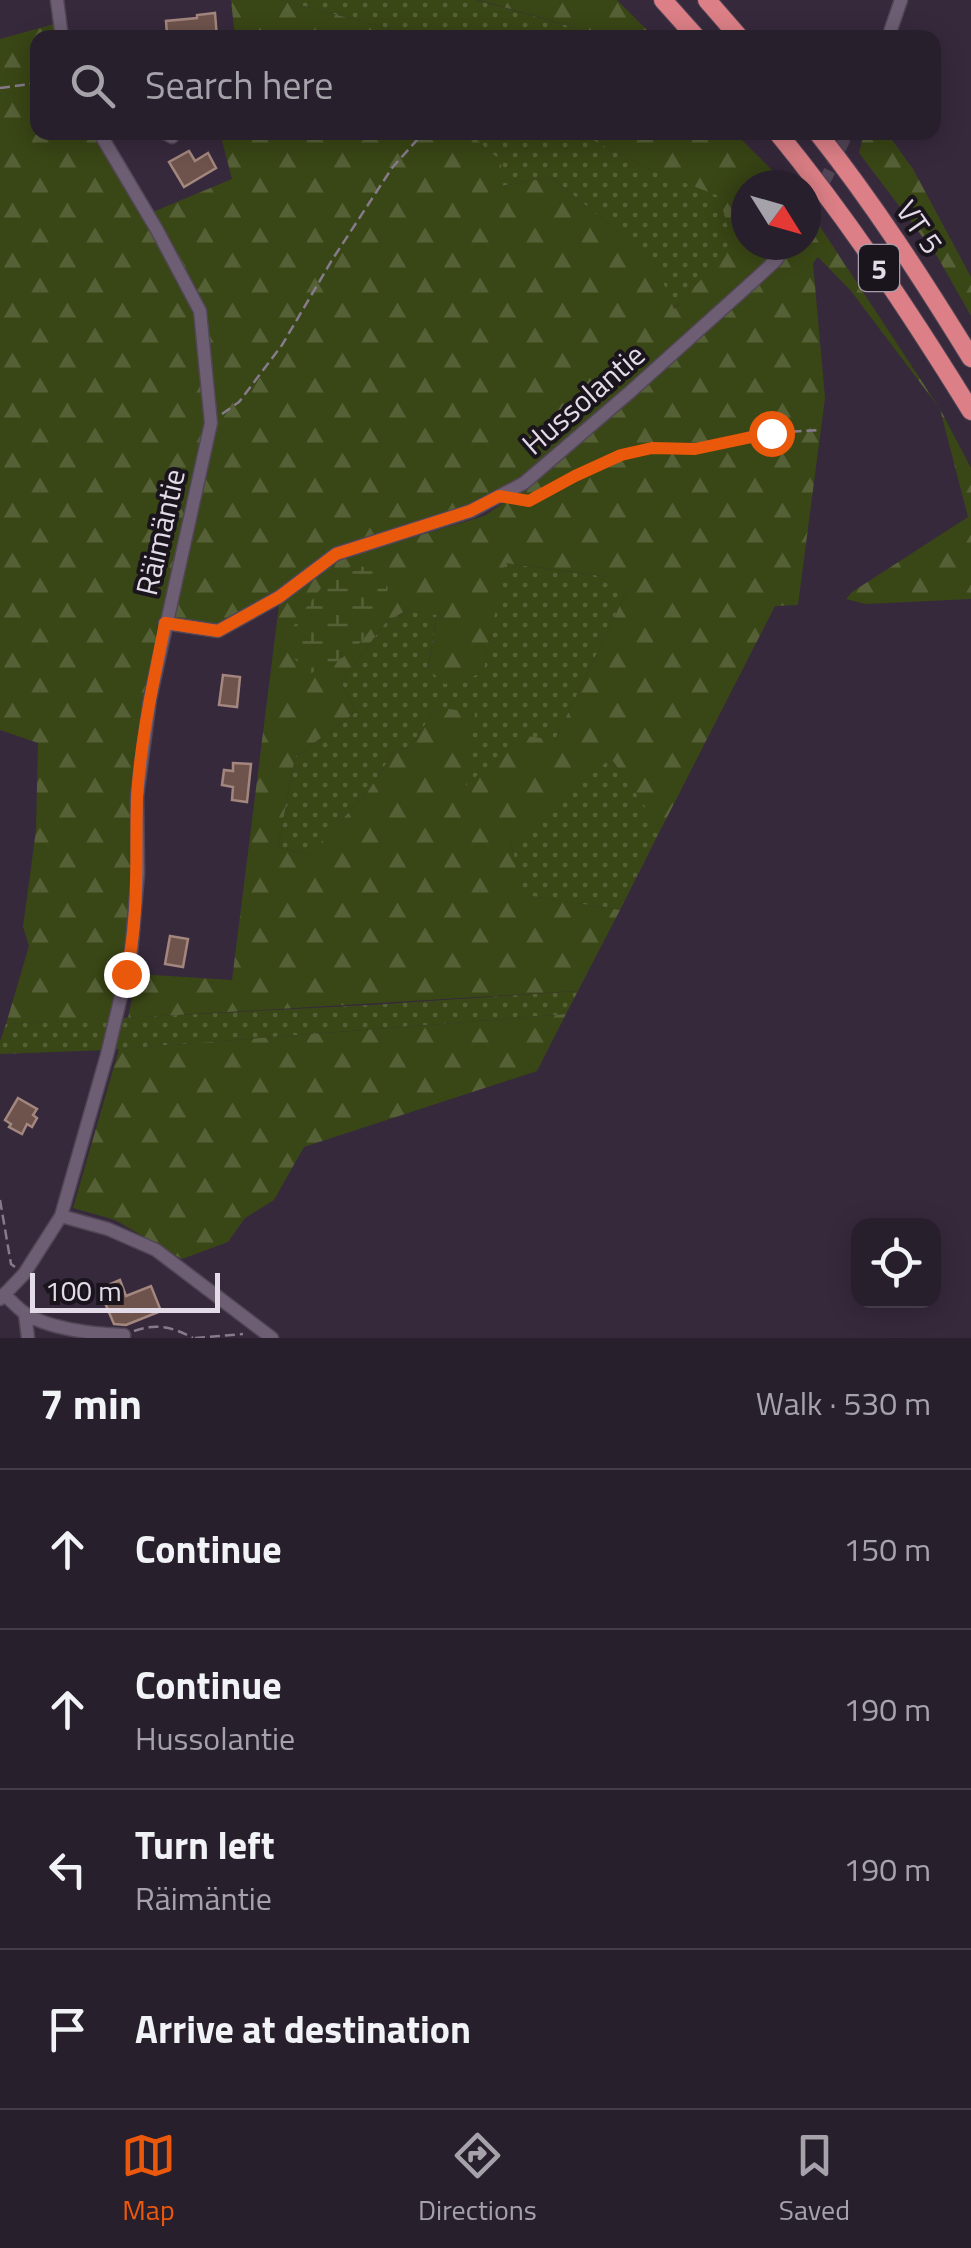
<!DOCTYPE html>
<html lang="en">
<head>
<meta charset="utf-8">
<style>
  body { margin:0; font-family:"Titillium Web",sans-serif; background:#302735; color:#f1f3f6 }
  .controls { position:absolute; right:30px; bottom:30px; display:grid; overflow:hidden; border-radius:20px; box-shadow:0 5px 25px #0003 }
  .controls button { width:90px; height:90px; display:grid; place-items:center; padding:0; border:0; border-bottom:2px solid #443d49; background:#281f2d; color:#f1f3f6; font:50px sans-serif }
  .compass { position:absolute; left:731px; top:170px; width:90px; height:90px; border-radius:50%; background:#281f2d; box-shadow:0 5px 25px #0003; rotate:127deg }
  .scale { position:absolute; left:30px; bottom:25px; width:190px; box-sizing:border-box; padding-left:10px; border:5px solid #e4dbe8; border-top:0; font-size:28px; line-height:35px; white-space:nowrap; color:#e4dbe8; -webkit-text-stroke:8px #1a141d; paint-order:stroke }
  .stop { position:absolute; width:30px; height:30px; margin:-22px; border:8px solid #ea580c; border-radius:50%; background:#fff }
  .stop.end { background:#ea580c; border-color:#fff; box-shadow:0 2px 10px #0008 }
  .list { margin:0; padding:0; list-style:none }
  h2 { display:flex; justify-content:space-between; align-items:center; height:130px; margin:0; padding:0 40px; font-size:42px }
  h2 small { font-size:32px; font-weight:400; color:#a5a2aa }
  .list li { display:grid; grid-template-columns:65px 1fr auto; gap:30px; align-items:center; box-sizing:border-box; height:160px; padding:0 40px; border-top:2px solid #443d49 }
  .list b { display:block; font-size:38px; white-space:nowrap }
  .list p { margin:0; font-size:32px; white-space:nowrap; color:#a5a2aa }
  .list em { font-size:32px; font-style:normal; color:#a5a2aa }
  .icon { flex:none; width:55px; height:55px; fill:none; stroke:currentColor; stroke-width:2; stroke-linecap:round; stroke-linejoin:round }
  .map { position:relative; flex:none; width:971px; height:1338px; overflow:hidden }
  .search { position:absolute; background:#281f2d; box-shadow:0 5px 25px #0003; left:30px; right:30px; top:30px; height:110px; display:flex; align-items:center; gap:25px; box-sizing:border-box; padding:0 35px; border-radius:20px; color:#a5a2aa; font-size:38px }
  .sheet { height:770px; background:#281f2d }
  nav { display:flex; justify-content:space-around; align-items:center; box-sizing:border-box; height:140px; border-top:2px solid #443d49; background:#281f2d; font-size:28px; color:#a5a2aa }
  nav a { display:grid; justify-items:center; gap:5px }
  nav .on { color:#ea580c }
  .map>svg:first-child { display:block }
</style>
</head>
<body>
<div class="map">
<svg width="971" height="1338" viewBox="0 0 971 1338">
  <defs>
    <pattern id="grass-dots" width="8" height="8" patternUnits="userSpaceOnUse" patternTransform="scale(2.5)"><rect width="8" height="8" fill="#394615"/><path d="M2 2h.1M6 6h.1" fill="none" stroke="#566037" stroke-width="1.8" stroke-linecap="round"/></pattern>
    <pattern id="forest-firs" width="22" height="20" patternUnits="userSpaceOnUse" patternTransform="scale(2.5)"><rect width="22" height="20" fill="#394615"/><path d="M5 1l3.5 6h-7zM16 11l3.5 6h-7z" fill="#566037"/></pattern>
    <pattern id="wetland-marsh" width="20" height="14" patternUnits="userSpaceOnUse" patternTransform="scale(2.5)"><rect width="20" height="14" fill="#394615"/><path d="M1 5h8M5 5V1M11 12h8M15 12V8" fill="none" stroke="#566037"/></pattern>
  </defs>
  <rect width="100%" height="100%" fill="#36293c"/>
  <path fill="url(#grass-dots)" d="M281,0H477L604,36L647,37H419Z
    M469,133H580L644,167L718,194L746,245L673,309L655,262L551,177L502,186Z
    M504,563L609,577L627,591L555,740L465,787L437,707L410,747L395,750L367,793L309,855L278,847L295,757L356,712L341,682L386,622L405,611L437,614L428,669L465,678L483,673Z
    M611,757L661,829L620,910L524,895L511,844Z
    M578,991L566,1014L108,1050L0,1054V1041L6,1024L370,1005Z"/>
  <path fill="url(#forest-firs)" fill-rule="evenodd" d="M231,0H281L419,37H235Z
    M479,0H617L654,37L604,36Z
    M58,23L62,37L38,38V132L99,133L148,214L232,179L220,133H469L501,161L502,186L551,177L655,262L674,309L733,245L719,196L644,167L580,133H735L787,185H746V245H787L524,483L471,511L336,554L218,631L165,623L150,699L138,873L116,1019L6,1024L29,946L23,927L36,830L38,743L0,730V39Z
    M864,133H887L913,169L971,277V316L937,256L859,153Z
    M819,225L940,409L971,468V599L865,604L846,599L852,592L968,517L940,409L851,291L818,257L813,263L825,398L798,605L775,606L661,829L611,758L511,844L525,895L620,910L578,991L128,1018L137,974L232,980L279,605L337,560L484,516L527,487L715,323L794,245H806V234L813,227ZM505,563L609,577L627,591L555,740L520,735L466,786L475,713L437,707L410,747L395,750L367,793L309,855L278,847L295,757L356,712L341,682L386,622L405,611L437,615L428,669L445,684L483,673Z
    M566,1014L537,1071L304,1147L274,1200L245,1218L228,1242L182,1259L115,1220L73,1208L119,1049Z"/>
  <path fill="url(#wetland-marsh)" d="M352,566C371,566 378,571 388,588C379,630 351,660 311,673C279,652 285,635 306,608C325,584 323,580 352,566Z"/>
  <path fill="#6d534b" stroke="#a3867e" stroke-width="2.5" d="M215,13L217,38H199L198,33L167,35L166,21L197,18V15Z
    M189,151L195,161L208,153L216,168L184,187L169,162Z
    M223,675L240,677L237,707L219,705Z
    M233,763L251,764L247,802L232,800L233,787L222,785L224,770L233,771Z
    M170,936L188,939L183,967L165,964Z
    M18,1098L37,1109L33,1115L37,1118L32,1127L27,1124L22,1134L9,1127L11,1124L5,1120Z
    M120,1280L126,1296L151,1286L161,1311L126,1325L114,1324L99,1289Z"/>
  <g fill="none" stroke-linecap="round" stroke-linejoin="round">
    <path stroke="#504456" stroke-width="12" stroke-dasharray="12 6" stroke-linecap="butt" d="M809,214L848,132"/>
    <defs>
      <path id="minor" d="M57,0L62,38
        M888,38L901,0
        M163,132L172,137
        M806,218L809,214
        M165,623L218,631L279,597L336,554L471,511L524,483L630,392L760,275L776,260L787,245
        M61,1216L108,1229L156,1250L272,1338
        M4,1294C10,1300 16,1306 22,1311C45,1329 95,1334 124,1335
        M0,1299L24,1274L61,1216L107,1055L131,954L138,873L137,796L150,699L211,423L200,311L157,230L99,132
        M25,1314L28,1338"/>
      <path id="highway" d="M663,0L697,38
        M707,0L740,38
        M777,132C849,220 911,314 971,411
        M817,132C874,204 923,280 971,358"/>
    </defs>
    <use href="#minor" stroke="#514655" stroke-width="15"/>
    <use href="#highway" stroke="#514655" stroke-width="20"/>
    <path stroke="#867a8b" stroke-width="2.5" stroke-dasharray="10 5" stroke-linecap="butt" d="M0,88L38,83
      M222,414L239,402L282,345L332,260L392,168L424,132
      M520,500L529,501L575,476L621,455L652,448L695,449L771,433L819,430
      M0,1200L11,1264L15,1267
      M134,1331C156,1323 173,1327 193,1338
      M195,1338L243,1334"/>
    <use href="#minor" stroke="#6d5e73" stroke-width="12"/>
    <use href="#highway" stroke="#dc7f86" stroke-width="18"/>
  </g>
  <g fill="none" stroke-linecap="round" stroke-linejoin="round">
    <path stroke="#ea580c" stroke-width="12" d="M126,974C140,916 135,857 137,798C140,740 154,680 165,623L218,631L279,597L336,554L470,511L499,496L529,501L575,476L621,455L652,448L695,449L771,433"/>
  </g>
  <g text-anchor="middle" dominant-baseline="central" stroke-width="8" stroke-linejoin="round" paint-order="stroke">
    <rect fill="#1a141d" stroke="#a79fab" stroke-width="2.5" x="859" y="245" width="40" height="46" rx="8"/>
    <g font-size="28" font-weight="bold" fill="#e4dbe8">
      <text x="879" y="268">5</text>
    </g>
    <g font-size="30" fill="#e4dbe8" stroke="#1a141d">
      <text transform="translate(920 227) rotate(55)">VT 5</text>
      <text transform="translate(583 399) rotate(-41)">Hussolantie</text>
      <text transform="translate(160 532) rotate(-77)">Räimäntie</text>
    </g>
  </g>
</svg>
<div class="controls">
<button><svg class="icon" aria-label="locate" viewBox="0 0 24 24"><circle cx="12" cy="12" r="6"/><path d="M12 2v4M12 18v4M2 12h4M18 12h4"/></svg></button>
</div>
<svg class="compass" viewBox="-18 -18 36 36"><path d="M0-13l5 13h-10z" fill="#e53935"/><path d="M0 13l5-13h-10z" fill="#a5a2aa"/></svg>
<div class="scale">100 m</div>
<div class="stop" style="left:771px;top:433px"></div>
<div class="stop end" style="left:126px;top:974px"></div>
<div class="search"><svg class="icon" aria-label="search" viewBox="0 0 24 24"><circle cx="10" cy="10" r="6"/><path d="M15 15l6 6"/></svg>Search here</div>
</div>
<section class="sheet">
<h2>7 min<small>Walk · 530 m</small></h2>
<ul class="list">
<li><svg class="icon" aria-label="ahead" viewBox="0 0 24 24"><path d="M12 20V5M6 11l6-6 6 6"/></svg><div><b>Continue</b></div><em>150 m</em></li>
<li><svg class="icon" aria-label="ahead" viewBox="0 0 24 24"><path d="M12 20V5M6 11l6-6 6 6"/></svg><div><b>Continue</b><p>Hussolantie</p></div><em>190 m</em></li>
<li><svg class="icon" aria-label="left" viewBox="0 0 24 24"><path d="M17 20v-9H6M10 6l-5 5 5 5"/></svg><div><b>Turn left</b><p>Räimäntie</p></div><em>190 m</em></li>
<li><svg class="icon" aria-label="arrive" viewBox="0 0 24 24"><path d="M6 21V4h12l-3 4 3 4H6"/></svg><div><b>Arrive at destination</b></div></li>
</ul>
</section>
<nav>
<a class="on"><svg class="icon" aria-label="map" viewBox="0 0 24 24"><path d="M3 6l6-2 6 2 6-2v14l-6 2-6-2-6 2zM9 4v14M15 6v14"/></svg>Map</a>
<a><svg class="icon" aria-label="directions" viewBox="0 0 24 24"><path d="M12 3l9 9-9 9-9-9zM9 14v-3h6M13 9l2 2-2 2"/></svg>Directions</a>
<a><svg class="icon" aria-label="saved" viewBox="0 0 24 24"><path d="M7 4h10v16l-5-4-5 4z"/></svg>Saved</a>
</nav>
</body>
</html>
